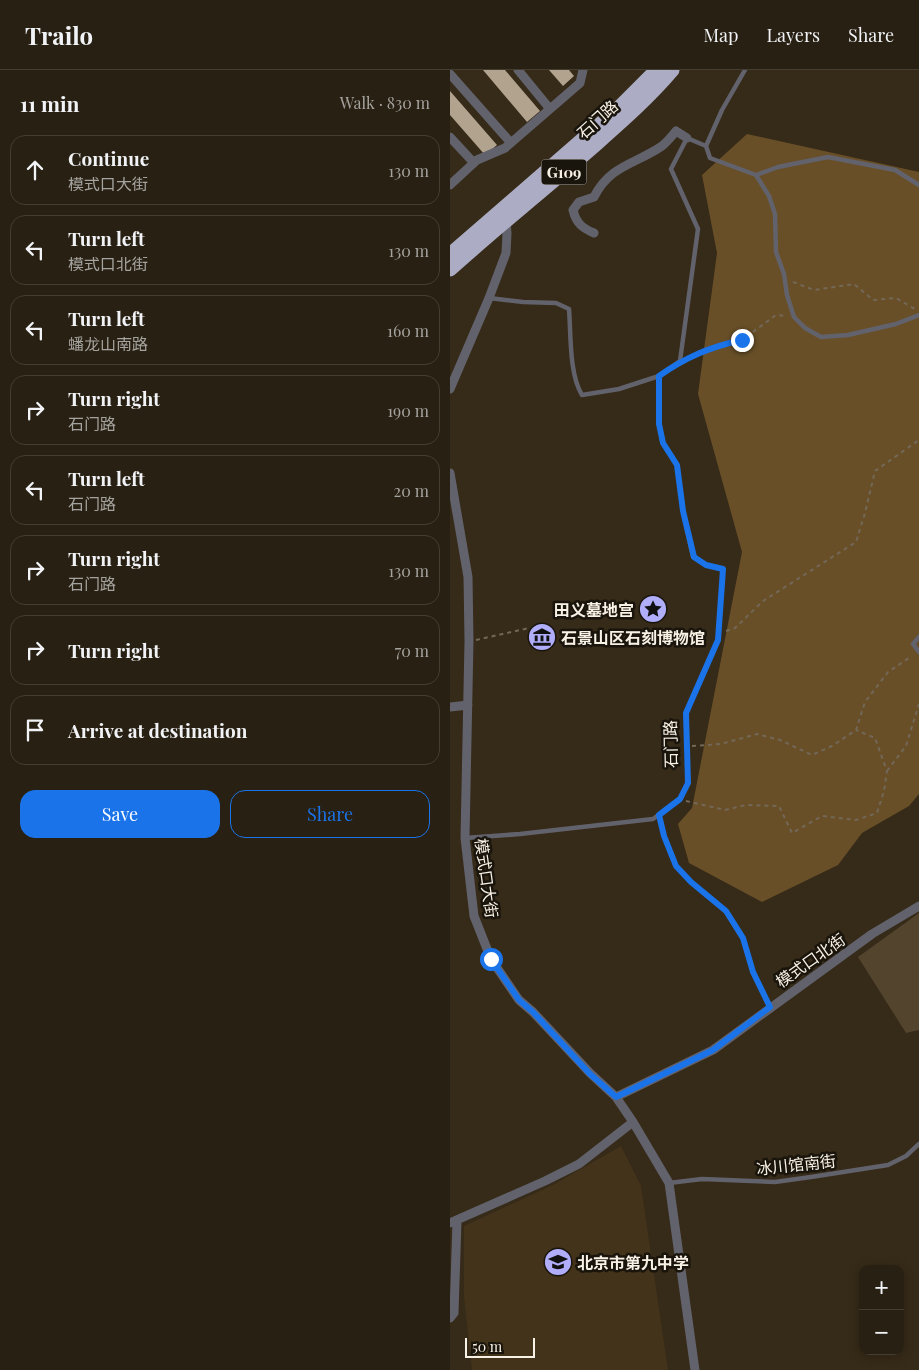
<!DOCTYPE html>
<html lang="en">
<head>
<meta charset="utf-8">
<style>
  body { margin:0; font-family:"Playfair Display","Noto Sans SC",serif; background:#342d20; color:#f1f3f6 }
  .controls { position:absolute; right:15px; bottom:15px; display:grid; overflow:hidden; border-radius:10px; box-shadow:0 2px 12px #0003 }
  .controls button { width:45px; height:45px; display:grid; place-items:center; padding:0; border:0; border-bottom:1px solid #443e32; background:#282012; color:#f1f3f6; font:25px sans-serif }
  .scale { position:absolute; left:15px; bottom:12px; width:70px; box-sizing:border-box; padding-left:5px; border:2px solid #f8f1e5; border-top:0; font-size:14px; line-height:18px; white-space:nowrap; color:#f8f1e5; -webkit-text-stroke:4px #19140c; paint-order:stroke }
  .stop { position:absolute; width:15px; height:15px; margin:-11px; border:4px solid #1a73e8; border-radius:50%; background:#fff }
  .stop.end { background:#1a73e8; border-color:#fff; box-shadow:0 1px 5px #0008 }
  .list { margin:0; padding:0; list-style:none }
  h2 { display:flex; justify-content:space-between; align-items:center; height:65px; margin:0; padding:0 20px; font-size:21px }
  h2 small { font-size:16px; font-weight:400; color:#a5a39f }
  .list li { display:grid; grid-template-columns:32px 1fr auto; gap:15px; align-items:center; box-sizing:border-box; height:70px; margin:0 10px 10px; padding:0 10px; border:1px solid #443e32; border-radius:15px }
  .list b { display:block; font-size:19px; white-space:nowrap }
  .list p { margin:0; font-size:16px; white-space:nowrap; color:#a5a39f }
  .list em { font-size:16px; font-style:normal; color:#a5a39f }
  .actions { display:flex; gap:10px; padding:15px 20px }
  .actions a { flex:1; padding:11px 0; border:1px solid #1a73e8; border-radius:15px; text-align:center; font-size:18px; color:#1a73e8 }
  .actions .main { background:#1a73e8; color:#fff }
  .icon { flex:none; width:28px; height:28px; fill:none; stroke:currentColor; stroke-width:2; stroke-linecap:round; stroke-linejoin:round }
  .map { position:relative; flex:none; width:469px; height:1300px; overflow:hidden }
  header { display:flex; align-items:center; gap:30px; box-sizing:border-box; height:70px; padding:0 25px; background:#282012; border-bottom:1px solid #443e32 }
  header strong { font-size:24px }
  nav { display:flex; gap:28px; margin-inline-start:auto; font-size:18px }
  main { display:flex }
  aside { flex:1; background:#282012 }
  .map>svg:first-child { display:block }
</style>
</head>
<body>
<header>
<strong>Trailo</strong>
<nav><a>Map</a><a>Layers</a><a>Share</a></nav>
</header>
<main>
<aside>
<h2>11 min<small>Walk · 830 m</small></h2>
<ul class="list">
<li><svg class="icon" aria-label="ahead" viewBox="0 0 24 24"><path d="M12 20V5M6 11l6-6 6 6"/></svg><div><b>Continue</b><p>模式口大街</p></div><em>130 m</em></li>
<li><svg class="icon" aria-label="left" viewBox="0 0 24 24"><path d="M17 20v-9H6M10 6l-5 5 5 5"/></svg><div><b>Turn left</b><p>模式口北街</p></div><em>130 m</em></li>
<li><svg class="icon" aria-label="left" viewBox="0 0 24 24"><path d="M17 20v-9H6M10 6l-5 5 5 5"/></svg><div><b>Turn left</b><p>蟠龙山南路</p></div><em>160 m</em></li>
<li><svg class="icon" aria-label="right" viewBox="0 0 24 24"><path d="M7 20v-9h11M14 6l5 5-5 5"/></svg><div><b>Turn right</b><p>石门路</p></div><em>190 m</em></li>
<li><svg class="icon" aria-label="left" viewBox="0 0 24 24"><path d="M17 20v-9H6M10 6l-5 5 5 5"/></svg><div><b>Turn left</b><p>石门路</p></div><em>20 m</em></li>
<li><svg class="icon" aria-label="right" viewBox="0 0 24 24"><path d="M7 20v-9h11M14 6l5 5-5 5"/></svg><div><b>Turn right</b><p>石门路</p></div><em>130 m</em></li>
<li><svg class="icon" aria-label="right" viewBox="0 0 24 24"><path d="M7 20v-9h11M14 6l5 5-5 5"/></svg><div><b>Turn right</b></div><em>70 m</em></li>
<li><svg class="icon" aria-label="arrive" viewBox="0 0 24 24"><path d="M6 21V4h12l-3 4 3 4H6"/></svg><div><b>Arrive at destination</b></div></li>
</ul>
<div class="actions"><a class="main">Save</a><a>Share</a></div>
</aside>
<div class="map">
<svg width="469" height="1300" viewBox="0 0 469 1300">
  <rect width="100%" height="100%" fill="#362a18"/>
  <path fill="#43331a" d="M171,1076L191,1116L218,1300H22L14,1227V1156L103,1115Z"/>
  <path fill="#53442e" d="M469,843V960L456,963L408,887Z"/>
  <path fill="#684f28" d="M297,64L469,102V724L459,736L412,763L388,795L312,832L239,793L228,754L242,738L292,482L248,324L267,183L252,105Z"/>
  <path fill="#b1a38d" d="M33,0H55L90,41L77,52Z
    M99,0H119L124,6L113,16Z
    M0,21L47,75L35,85L0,45Z"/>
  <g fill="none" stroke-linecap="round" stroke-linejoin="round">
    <path stroke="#736858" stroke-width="2" stroke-dasharray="4 4" stroke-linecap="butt" d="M343,212L364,220L404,214L423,230L446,228L465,239
      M237,289L268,275L292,270L326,245L337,246
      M276,561L285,558L313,531L406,472L415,443L425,401L469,370
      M26,570L79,558
      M242,676L271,674L307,664L330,670L362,685L382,676L406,660L415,632L438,602L462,586
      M437,701L456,676L469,634
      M236,731L275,740L296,735L329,736L342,763L372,746L406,750L427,743L434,721L437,701L425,668L406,660"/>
    <path stroke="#62626c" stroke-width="4.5" d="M295,0L272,40L256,76L260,88L306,105L319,126L325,144L326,182L334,204L337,225L344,247L355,258L371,267L398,265L446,254L469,245
      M306,105L328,97L378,87L445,100L469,115
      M39,228L73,232L106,233L119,239C121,264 119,304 132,325L169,319L209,306L230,291L248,159L221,99L237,68L256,76
      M469,567L463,574L469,582
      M209,745L214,766L226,796L241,812L276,841L293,869L303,902L320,937
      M15,768L70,764L203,749L230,729L238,713L236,643L268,570L273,499L256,495L243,487L233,441L227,395L213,373L209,353V306
      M219,1113L252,1109L325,1112L361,1107L438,1095L456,1086L469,1074"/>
    <path stroke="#62626c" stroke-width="9" d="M68,0L100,39
      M0,4L61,73
      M0,67L24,93
      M0,115L27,90L55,78L130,13L133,0
      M144,163C132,158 126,153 123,140L129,132L144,127C160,95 186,94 212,76C217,72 222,66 226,61L237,68
      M0,319L39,228L56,183L57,163L56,151
      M0,403L18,507L19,571L15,768L24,846L41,889L69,930L83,942L140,1003L166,1027L183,1052L219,1113L245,1300
      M0,637L18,635
      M166,1027L263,980L422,864L469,836
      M0,1153L95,1111L129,1094L183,1052
      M0,1248L4,1243L7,1151"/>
    <path stroke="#acadc5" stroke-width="15" d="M0,185L168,39L207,0
      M0,199C49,155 99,115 148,72C174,49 200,26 222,0"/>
  </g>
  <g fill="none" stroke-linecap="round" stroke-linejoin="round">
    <path stroke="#1a73e8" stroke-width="6" d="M41,889L69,930L83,942L140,1004L166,1027L263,980L320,937L303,902L293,868L276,841L241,812L226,796L214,766L209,745L230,729L238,713L236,643L268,570L273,499L256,495L244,487L233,441L227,395L213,373L209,354V306C236,287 260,277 292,270"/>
  </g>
  <defs>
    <symbol id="sight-disc" viewBox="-11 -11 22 22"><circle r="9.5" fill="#b0aefa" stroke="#19140c"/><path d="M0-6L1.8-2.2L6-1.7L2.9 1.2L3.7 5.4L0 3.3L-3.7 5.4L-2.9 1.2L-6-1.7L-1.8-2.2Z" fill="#111"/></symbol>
    <symbol id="museum-disc" viewBox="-11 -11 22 22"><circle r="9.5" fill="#b0aefa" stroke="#19140c"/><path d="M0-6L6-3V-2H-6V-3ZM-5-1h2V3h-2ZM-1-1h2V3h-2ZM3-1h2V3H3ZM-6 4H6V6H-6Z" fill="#111"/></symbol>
    <symbol id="school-disc" viewBox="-11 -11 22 22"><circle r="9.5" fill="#b0aefa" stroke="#19140c"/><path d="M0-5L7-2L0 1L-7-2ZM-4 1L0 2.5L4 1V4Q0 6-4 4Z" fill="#111"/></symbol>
  </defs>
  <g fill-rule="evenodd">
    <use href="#sight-disc" x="187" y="523" width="32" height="32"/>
    <use href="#museum-disc" x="76" y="551" width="32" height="32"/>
    <use href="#school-disc" x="92" y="1176" width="32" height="32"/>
  </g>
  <g text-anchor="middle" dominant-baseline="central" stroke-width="5" stroke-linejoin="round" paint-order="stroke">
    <rect fill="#19140c" stroke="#b5afa4" stroke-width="1" x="91.5" y="89.5" width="45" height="25" rx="4"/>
    <g font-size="15" font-weight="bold" fill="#f8f1e5">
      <text x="114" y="102">G109</text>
    </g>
    <g font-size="16" fill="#f8f1e5" stroke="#19140c">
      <text transform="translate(147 49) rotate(-42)">石门路</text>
      <text transform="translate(220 674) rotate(-91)">石门路</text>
      <text transform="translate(37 808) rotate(82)">模式口大街</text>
      <text transform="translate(360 890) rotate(-35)">模式口北街</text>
      <text transform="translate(346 1094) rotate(-6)">冰川馆南街</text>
    </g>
    <g font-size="16" font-weight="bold" fill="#f8f1e5" stroke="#19140c" text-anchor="start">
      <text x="184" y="539" text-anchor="end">田义墓地宫</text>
      <text x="111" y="567">石景山区石刻博物馆</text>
      <text x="127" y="1192">北京市第九中学</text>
    </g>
  </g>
</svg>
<div class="controls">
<button>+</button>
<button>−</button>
</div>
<div class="scale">50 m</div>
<div class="stop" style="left:41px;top:889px"></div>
<div class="stop end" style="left:292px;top:270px"></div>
</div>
</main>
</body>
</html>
